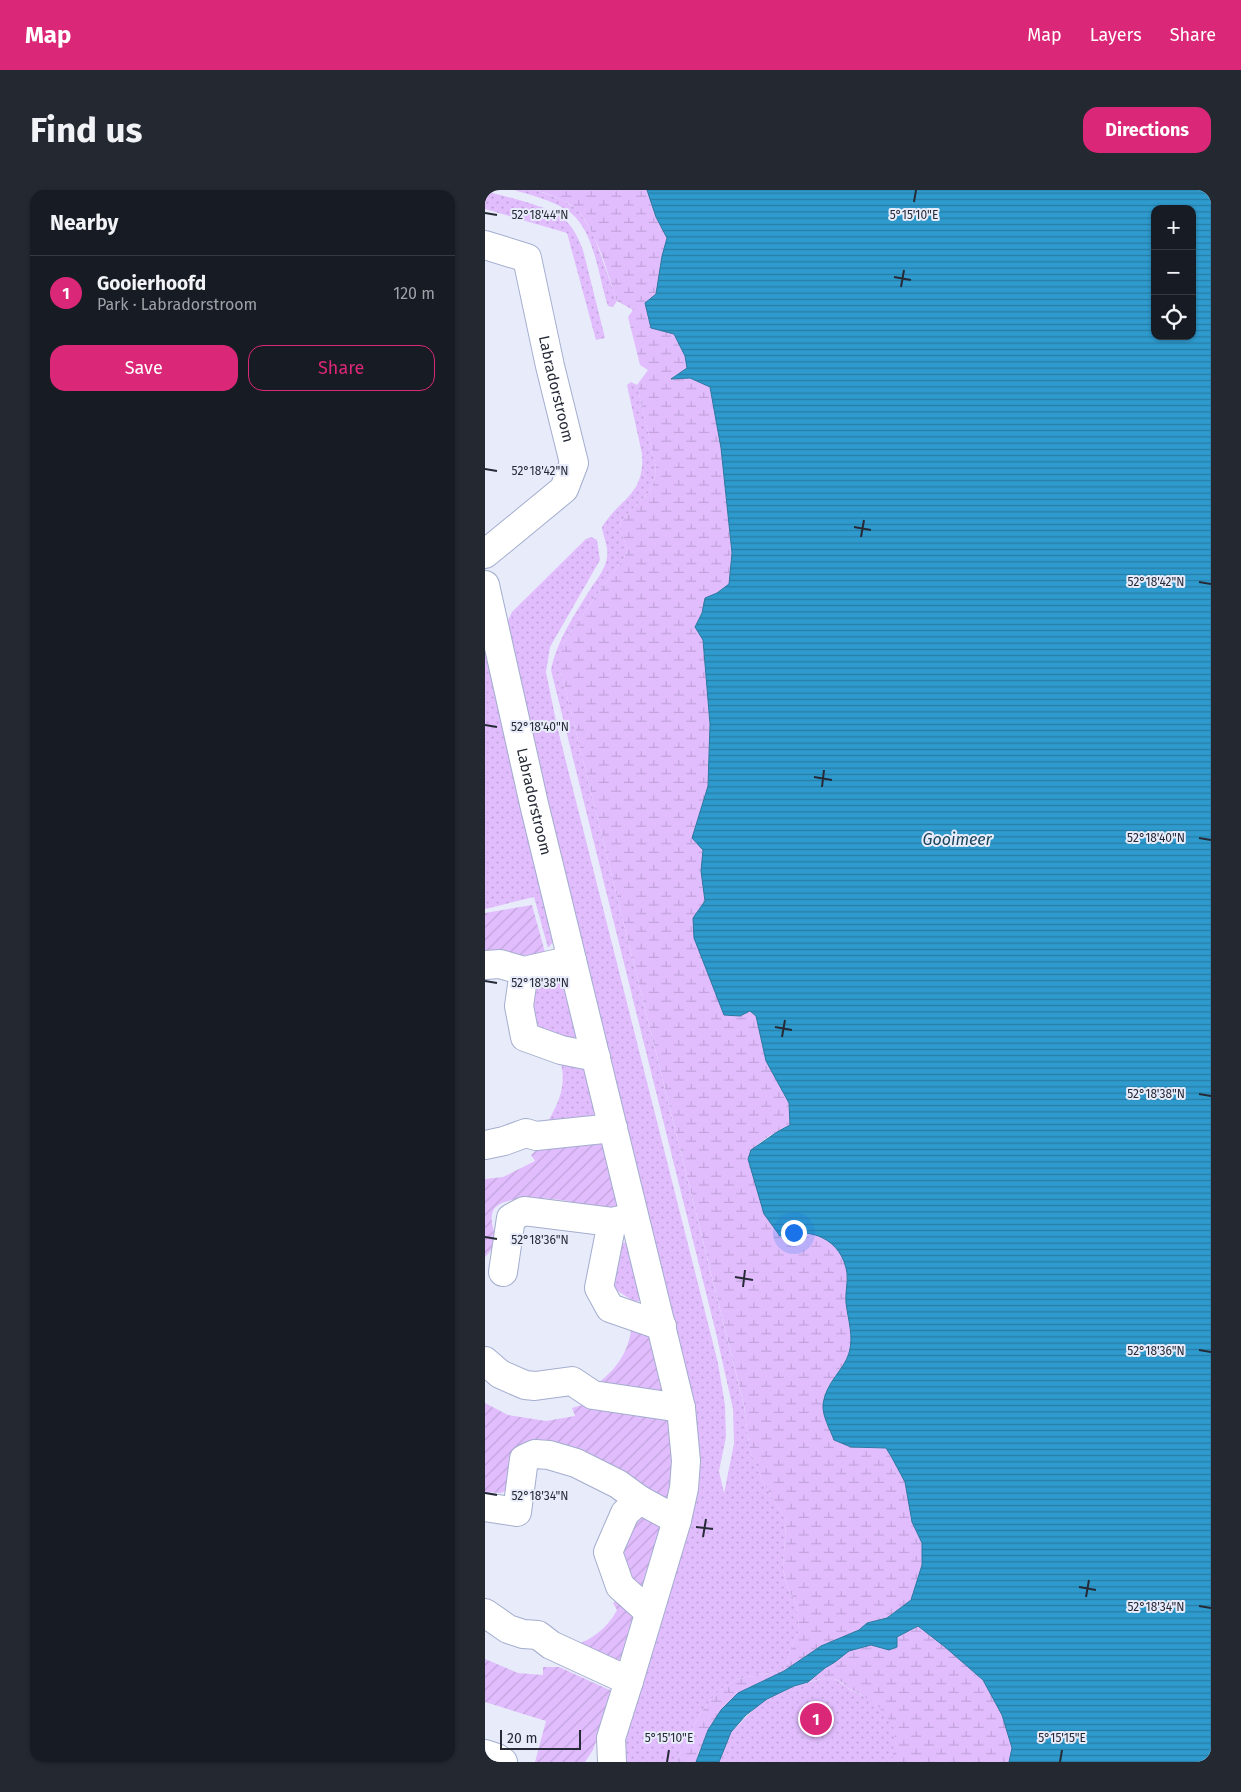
<!DOCTYPE html>
<html lang="en">
<head>
<meta charset="utf-8">
<style>
  body { margin:0; font-family:"Fira Sans",sans-serif; background:#242831; color:#f1f3f6 }
  .controls { position:absolute; right:15px; top:15px; display:grid; overflow:hidden; border-radius:10px; box-shadow:0 1px 4px #0004 }
  .controls button { width:45px; height:45px; display:grid; place-items:center; padding:0; border:0; border-bottom:1px solid #363941; background:#171b24; color:#f1f3f6; font:25px sans-serif }
  .scale { position:absolute; left:15px; bottom:12px; width:81px; box-sizing:border-box; padding-left:5px; border:2px solid #262a36; border-top:0; font-size:14px; line-height:18px; white-space:nowrap; color:#262a36; -webkit-text-stroke:4px #e8ecfa; paint-order:stroke }
  .you { position:absolute; left:308px; top:1042px; width:18px; height:18px; margin:-12px; border:4px solid #fff; border-radius:50%; background:#1a73e8; box-shadow:0 0 0 8px #1a73e833 }
  .badge { display:grid; place-items:center; width:32px; height:32px; border-radius:50%; background:#db2777; color:#fff; font-size:16px; font-weight:700 }
  .pin { position:absolute; translate:-50% -50%; border:2px solid #fff; box-shadow:0 1px 5px #0006 }
  .list { margin:0; padding:0; list-style:none }
  h2 { display:flex; justify-content:space-between; align-items:center; height:65px; margin:0; padding:0 20px; font-size:21px }
  h2 small { font-size:16px; font-weight:400; color:#9ea1a6 }
  .list li { display:grid; grid-template-columns:32px 1fr auto; gap:15px; align-items:center; box-sizing:border-box; height:75px; padding:0 20px; border-top:1px solid #363941 }
  .list b { display:block; font-size:19px; white-space:nowrap }
  .list p { margin:0; font-size:16px; white-space:nowrap; color:#9ea1a6 }
  .list em { font-size:16px; font-style:normal; color:#9ea1a6 }
  .actions { display:flex; gap:10px; padding:15px 20px }
  .actions a { flex:1; padding:11px 0; border:1px solid #db2777; border-radius:15px; text-align:center; font-size:18px; color:#db2777 }
  .actions .main { background:#db2777; color:#fff }
  .icon { flex:none; width:28px; height:28px; fill:none; stroke:currentColor; stroke-width:2; stroke-linecap:round; stroke-linejoin:round }
  .map { position:relative; flex:none; width:726px; height:1572px; overflow:hidden; border-radius:15px }
  header { display:flex; align-items:center; gap:30px; box-sizing:border-box; height:70px; padding:0 25px; background:#db2777; color:#fff }
  header strong { font-size:24px }
  nav { display:flex; gap:28px; margin-inline-start:auto; font-size:18px }
  .intro { display:flex; align-items:center; justify-content:space-between; box-sizing:border-box; height:120px; padding:0 30px }
  h1 { margin:0; font-size:35px }
  .button { padding:12px 22px; border-radius:15px; background:#db2777; color:#fff; font-size:18px; font-weight:700 }
  main { display:flex; gap:30px; padding:0 30px }
  aside { flex:1; background:#171b24; border-radius:15px; box-shadow:0 1px 4px #0004 }
  .map>svg:first-child { display:block }
</style>
</head>
<body>
<header>
<strong>Map</strong>
<nav><a>Map</a><a>Layers</a><a>Share</a></nav>
</header>
<div class="intro"><h1>Find us</h1><a class="button">Directions</a></div>
<main>
<aside>
<h2>Nearby<small></small></h2>
<ul class="list">
<li><span class="badge">1</span><div><b>Gooierhoofd</b><p>Park · Labradorstroom</p></div><em>120 m</em></li>
</ul>
<div class="actions"><a class="main">Save</a><a>Share</a></div>
</aside>
<div class="map">
<svg width="726" height="1572" viewBox="0 0 726 1572">
  <defs>
    <pattern id="grass-dots" width="8" height="8" patternUnits="userSpaceOnUse" patternTransform="scale(1.25)"><rect width="8" height="8" fill="#e1bdfe"/><path d="M2 2h.1M6 6h.1" fill="none" stroke="#c1a3da" stroke-width="1.8" stroke-linecap="round"/></pattern>
    <pattern id="wetland-marsh" width="20" height="14" patternUnits="userSpaceOnUse" patternTransform="scale(1.25)"><rect width="20" height="14" fill="#e1bdfe"/><path d="M1 5h8M5 5V1M11 12h8M15 12V8" fill="none" stroke="#c1a3da"/></pattern>
    <pattern id="garden-furrows" width="10" height="10" patternUnits="userSpaceOnUse" patternTransform="scale(1.25)"><rect width="10" height="10" fill="#e1bdfe"/><path d="M-1 1l2-2M0 10L10 0M9 11l2-2" fill="none" stroke="#c1a3da"/></pattern>
    <pattern id="water-rules" width="6" height="5" patternUnits="userSpaceOnUse" patternTransform="scale(1.25)"><rect width="6" height="5" fill="#2e9acd"/><path d="M0 2.5h6" fill="none" stroke="#277ea7"/></pattern>
  </defs>
  <rect width="100%" height="100%" fill="#e8ecfa"/>
  <path fill="url(#grass-dots)" d="M29,0H51L78,10L93,20L108,43L132,111L128,117L123,116C113,87 110,36 80,19C65,10 46,5 29,0Z
    M0,1C21,7 65,16 80,30C89,38 94,50 98,60L120,148L111,150L82,43L0,19Z
    M146,192L152,195L171,277L169,292L165,301L136,331L135,340L142,358L139,368L111,406L78,454L76,482L259,1216L265,1261L278,1292L301,1331L298,1379L302,1396L312,1416L314,1441L308,1453L299,1481C287,1483 258,1486 249,1491C222,1504 202,1545 192,1572H133L205,1317L113,837L21,434L27,422L101,349L106,347L112,350L115,370L65,457L61,482L72,536L233,1173L240,1215L241,1247L234,1281L239,1303L249,1254L248,1219L231,1143L66,480C72,450 90,424 106,398C112,389 121,378 122,367C124,357 118,347 117,337C135,308 160,305 157,264L142,195Z
    M0,453L69,751L63,758L49,707L0,719Z
    M67,784L80,791L95,851L92,852L44,834L51,789Z
    M75,870L100,875L113,924L104,931H63C75,911 82,893 75,870Z
    M145,1052L160,1109L150,1112L131,1100L127,1094L135,1053Z
    M341,1488C357,1489 356,1495 368,1501C384,1508 407,1522 410,1541C412,1551 409,1562 407,1572H234L246,1542L271,1517L282,1509L309,1496Z"/>
  <path fill="url(#wetland-marsh)" d="M51,0H162L171,27L182,48L177,66L171,104L200,166L202,178L187,188L205,187L225,197L236,258L247,363L244,394L232,403L220,408L217,423L210,437L218,450L225,534L223,596L211,635L218,660L216,681L220,711L208,728L255,826L265,821L271,826L281,871L304,913L305,935C289,943 269,952 263,969L295,1046C325,1036 357,1049 362,1083C363,1093 360,1103 361,1113C363,1130 369,1146 364,1163C359,1180 340,1192 338,1214C337,1226 345,1239 349,1250L367,1257L401,1258L406,1266L420,1292L427,1332L437,1353V1375L426,1410L402,1428L382,1433L374,1440L336,1456L299,1481L253,1503L214,1561L211,1572H192C202,1545 222,1504 249,1491C258,1486 287,1483 299,1481L308,1453L314,1441L312,1416L302,1396L298,1378L301,1331L278,1292L265,1261L259,1215L76,482L75,468L78,454L111,406L139,368L142,358L135,340L136,331L165,301L169,292L171,277L152,195L163,180L155,175L143,127L148,120L132,111C122,83 113,43 93,21C82,9 65,5 51,0Z
    M433,1436L460,1457L498,1490L517,1525L527,1558L524,1572H407L410,1542L408,1535L392,1515L375,1504L361,1497L358,1493L350,1489L341,1488L323,1492L340,1478L350,1472L364,1461L386,1455L404,1460L412,1457V1447Z"/>
  <path fill="url(#garden-furrows)" d="M47,715L60,762L55,765L0,766V723Z
    M119,952L136,1015C130,1016 123,1019 117,1019C108,1019 99,1015 90,1013C72,1008 22,1003 9,1019C0,1035 21,1048 0,1067V989L18,987L50,971L46,965L58,954Z
    M146,1141L168,1144L181,1203L111,1195C130,1180 142,1165 146,1141Z
    M0,1213L23,1225L61,1231L90,1226L87,1218L100,1214L183,1230L190,1261L186,1310L180,1313L61,1257L22,1300L16,1303L0,1302Z
    M158,1326L179,1335L161,1397L152,1396L145,1389L134,1353L153,1328Z
    M133,1409L150,1430L135,1479L86,1457C106,1450 122,1439 132,1420L128,1413Z
    M0,1469L33,1483L58,1485V1477H74L129,1502L108,1560L100,1572H50L61,1531L0,1512Z"/>
  <path fill="url(#water-rules)" stroke="#2c78a0" fill-rule="evenodd" d="M162,0H726V1572H524L527,1558L517,1525L498,1490L460,1457L433,1436L412,1447V1457L404,1460L386,1455L364,1461L350,1472L340,1478L323,1492L309,1496L282,1509L261,1525L246,1542L234,1572H211L223,1540L236,1520L253,1503L299,1481L336,1456L374,1440L382,1433L402,1428L426,1410L437,1375V1353L427,1332L420,1292L406,1266L401,1258L366,1257L349,1250C345,1239 337,1226 338,1214C341,1192 359,1180 364,1163C369,1146 363,1130 361,1113C360,1103 363,1093 362,1083C357,1049 325,1036 295,1046L279,1024L263,969L266,960L292,942L305,935L304,913L281,871L271,826L265,821L255,826L239,825L209,748L208,728L220,711L216,681L218,660L207,648L223,596L225,534L218,450L210,437L217,423L220,408L232,403L244,394L247,363L236,258L225,197L205,188L186,189L202,178L200,166L189,144L166,138L160,113L171,104L177,66L182,48L171,27ZM670,19H707V146H670Z"/>
  <g fill="none" stroke-linecap="round" stroke-linejoin="round">
    <defs>
      <g id="minor">
        <path id="s1" d="M0,55L42,68L65,176L89,273L79,299L0,364"/>
        <path id="s2" d="M0,395L49,614L196,1218L201,1271L199,1298L192,1330L144,1491L66,1455L53,1445L38,1444L23,1439L0,1423"/>
        <path d="M0,775L15,774L39,781L87,770"/>
        <path d="M39,781L34,816L40,847L76,860L111,867"/>
        <path d="M0,955L19,951L41,943L51,946L128,938"/>
        <path d="M127,1032L114,1098L125,1118L177,1136"/>
        <path d="M18,1082L26,1028L39,1021L127,1032L149,1027"/>
        <path d="M0,1171L15,1184L40,1195L50,1196L87,1191L108,1205L196,1218"/>
        <path d="M155,1310L140,1323L123,1362L135,1396L164,1422"/>
        <path d="M0,1317L32,1322L39,1269L50,1264L64,1265L91,1273L133,1294L155,1310L192,1330"/>
        <path d="M0,1564L12,1568L18,1572"/>
        <path d="M127,1572L126,1548L144,1491"/>
      </g>
    </defs>
    <use href="#minor" stroke="#a3adce" stroke-width="30"/>
    <use href="#minor" stroke="#fff" stroke-width="28"/>
  </g>
  <path fill="none" stroke="#262a36" stroke-width="2" d="M429,12L431,0M0,23L12,25M409,87L426,90M416,97L419,80M0,279L12,281M369,337L386,340M376,347L379,330M714,392L726,394M0,535L12,537M329,587L347,590M337,597L339,580M714,648L726,650M0,791L12,793M290,837L307,840M297,847L300,830M714,904L726,906M0,1047L12,1049M250,1087L268,1090M258,1097L260,1080M714,1160L726,1162M0,1303L12,1305M211,1337L228,1339M218,1347L221,1329M594,1397L611,1400M601,1407L604,1390M714,1416L726,1418M182,1572L184,1560M575,1572L577,1560"/>
  <g text-anchor="middle" dominant-baseline="central" stroke-width="4" stroke-linejoin="round" paint-order="stroke">
    <g font-size="15" fill="#262a36" stroke="#e8ecfa">
      <text stroke="none"><textPath href="#s1" startOffset="178">Labradorstroom</textPath></text>
      <text stroke="none"><textPath href="#s2" startOffset="222">Labradorstroom</textPath></text>
    </g>
    <g font-size="16" font-style="italic" fill="#1a455b" stroke="#e8ecfa">
      <text x="472" y="649">Gooimeer</text>
    </g>
  </g>
  <g font-size="12" text-anchor="middle" fill="#262a36" stroke="#e8ecfa" stroke-width="4" stroke-linejoin="round" paint-order="stroke">
    <text x="55" y="29">52°18'44"N</text>
    <text x="429" y="29">5°15'10"E</text>
    <text x="55" y="285">52°18'42"N</text>
    <text x="671" y="396">52°18'42"N</text>
    <text x="55" y="541">52°18'40"N</text>
    <text x="671" y="652">52°18'40"N</text>
    <text x="55" y="797">52°18'38"N</text>
    <text x="671" y="908">52°18'38"N</text>
    <text x="55" y="1054">52°18'36"N</text>
    <text x="671" y="1165">52°18'36"N</text>
    <text x="55" y="1310">52°18'34"N</text>
    <text x="671" y="1421">52°18'34"N</text>
    <text x="184" y="1552">5°15'10"E</text>
    <text x="577" y="1552">5°15'15"E</text>
  </g>
</svg>
<div class="controls">
<button>+</button>
<button>−</button>
<button><svg class="icon" aria-label="locate" viewBox="0 0 24 24"><circle cx="12" cy="12" r="6"/><path d="M12 2v4M12 18v4M2 12h4M18 12h4"/></svg></button>
</div>
<div class="scale">20 m</div>
<div class="you"></div>
<div class="pin badge" style="left:331px;top:1529px">1</div>
</div>
</main>
</body>
</html>
